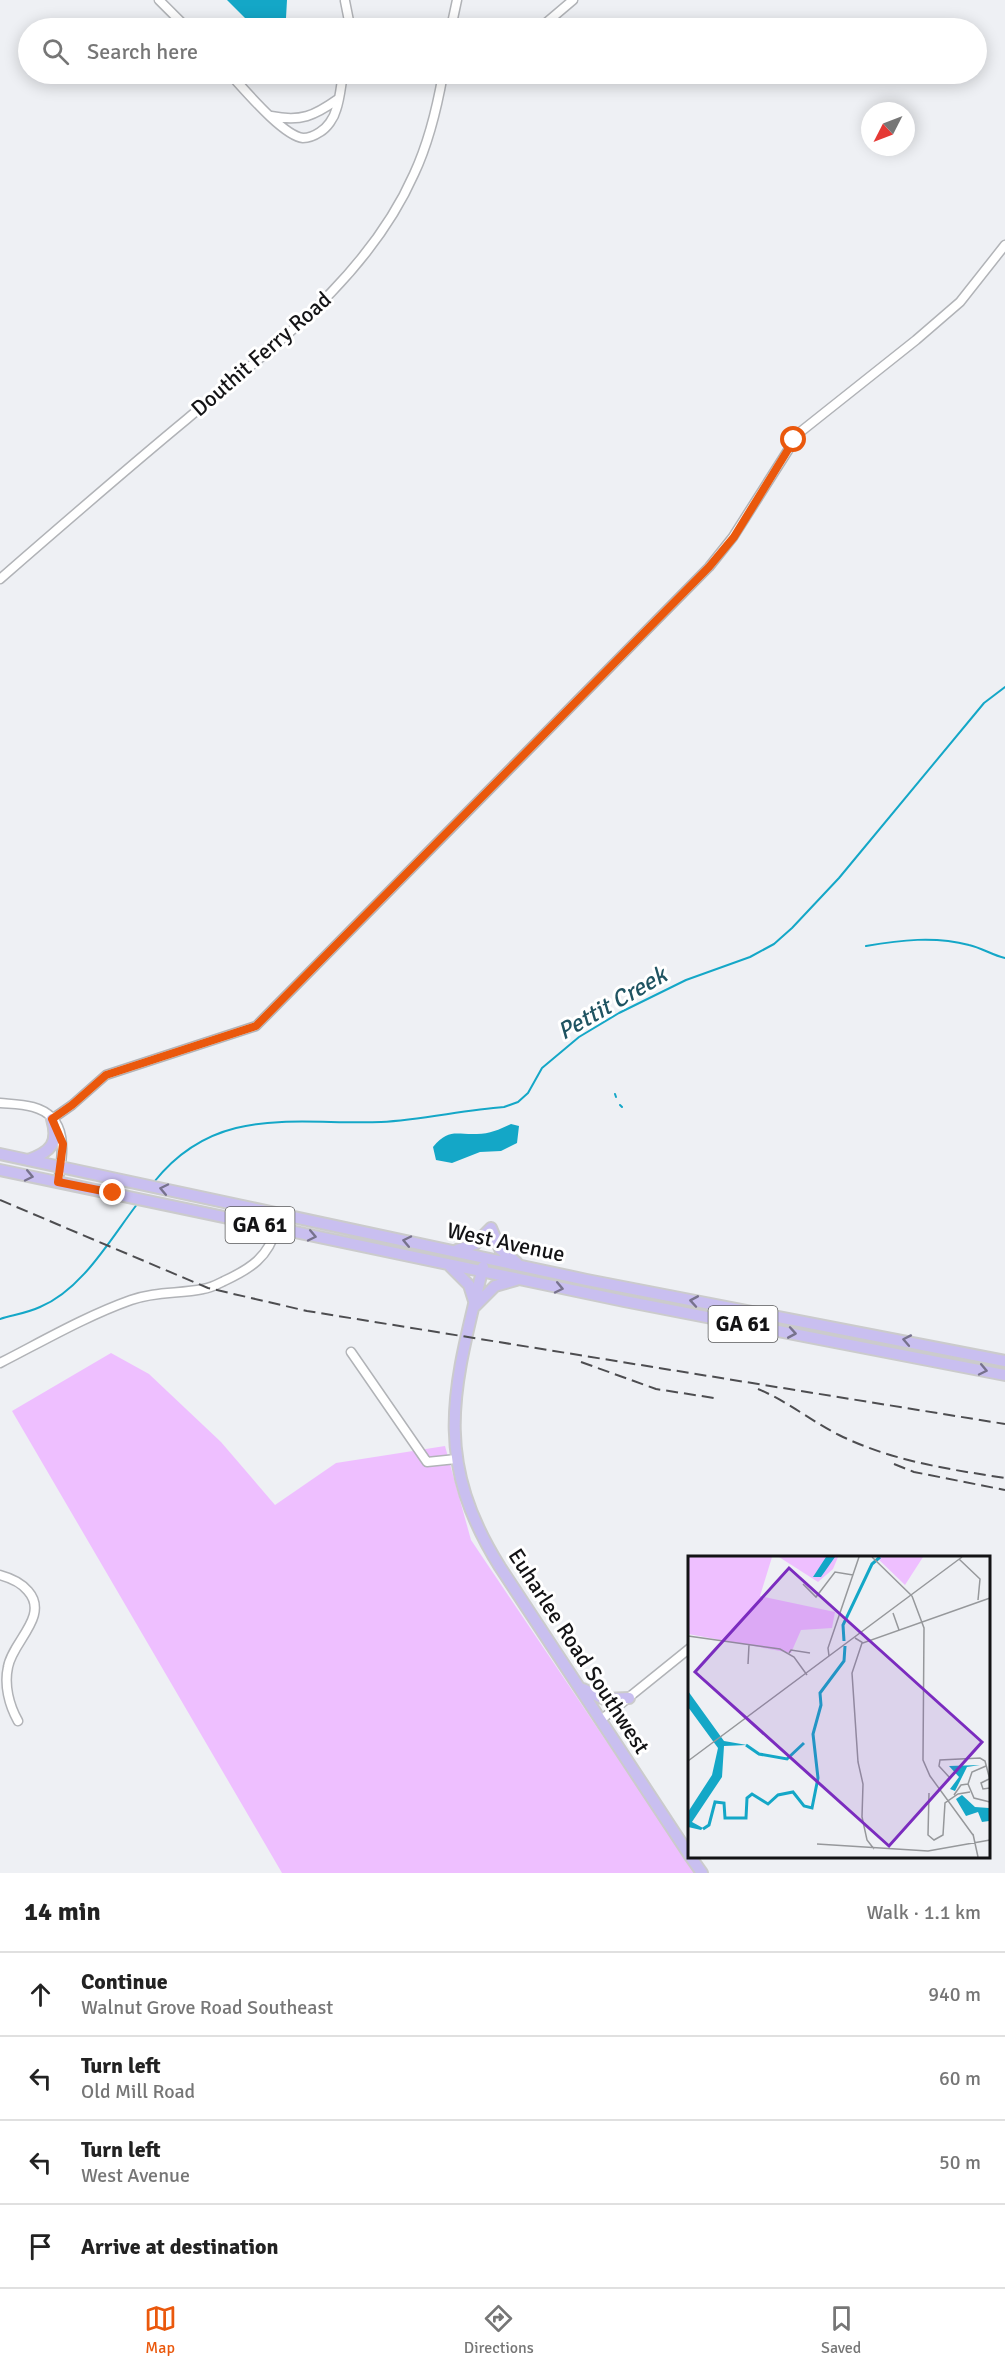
<!DOCTYPE html>
<html lang="en">
<head>
<meta charset="utf-8">
<style>
  body { margin:0; font-family:Signika,sans-serif; background:#f2f2f2; color:#222 }
  .compass { position:absolute; left:861px; top:102px; width:54px; height:54px; border-radius:50%; background:#fff; box-shadow:0 3px 15px #0003; rotate:228deg }
  .stop { position:absolute; width:18px; height:18px; margin:-14px; border:4px solid #ea580c; border-radius:50%; background:#fff }
  .stop.end { background:#ea580c; border-color:#fff; box-shadow:0 2px 6px #0008 }
  .list { margin:0; padding:0; list-style:none }
  h2 { display:flex; justify-content:space-between; align-items:center; height:78px; margin:0; padding:0 24px; font-size:26px }
  h2 small { font-size:20px; font-weight:400; color:#767676 }
  .list li { display:grid; grid-template-columns:39px 1fr auto; gap:18px; align-items:center; box-sizing:border-box; height:84px; padding:0 24px; border-top:2px solid #e0e0e0 }
  .list b { display:block; font-size:22px; white-space:nowrap }
  .list p { margin:0; font-size:20px; white-space:nowrap; color:#767676 }
  .list em { font-size:20px; font-style:normal; color:#767676 }
  .icon { flex:none; width:33px; height:33px; fill:none; stroke:currentColor; stroke-width:2; stroke-linecap:round; stroke-linejoin:round }
  .map { position:relative; flex:none; width:1005px; height:1873px; overflow:hidden }
  .search { position:absolute; background:#fff; box-shadow:0 3px 15px #0003; left:18px; right:18px; top:18px; height:66px; display:flex; align-items:center; gap:15px; box-sizing:border-box; padding:0 21px; border-radius:33px; color:#767676; font-size:22px }
  .sheet { height:414px; background:#fff }
  nav { display:flex; justify-content:space-around; align-items:center; box-sizing:border-box; height:84px; border-top:2px solid #e0e0e0; background:#fff; font-size:16px; color:#767676 }
  nav a { display:grid; justify-items:center; gap:3px }
  nav .on { color:#ea580c }
  .map>svg:first-child { display:block }
</style>
</head>
<body>
<div class="map">
<svg width="1005" height="1873" viewBox="0 0 1005 1873">
  <rect width="100%" height="100%" fill="#eef0f4"/>
  <path fill="#eebfff" d="M111,1353L149,1374L221,1442L275,1505L336,1463L445,1446L471,1540L695,1873H282L12,1411Z"/>
  <path fill="#14a7c7" d="M227,0H287L286,18L289,28H255Z
    M511,1124L519,1126L517,1143L501,1151L480,1152L452,1163L436,1160L433,1147C449,1128 456,1135 477,1134C490,1134 500,1129 511,1124Z"/>
  <g fill="none" stroke-linecap="round" stroke-linejoin="round">
    <path stroke="#14a7c7" stroke-width="2" d="M866,946C900,940 935,936 969,945C982,948 992,955 1005,958
      M615,1094L616,1097
      M620,1105L622,1107
      M154,1182C216,1104 294,1125 381,1122C422,1120 463,1110 504,1107L518,1102L528,1093L542,1068L579,1037L619,1013L686,980L750,957L774,944L792,928L839,878L984,703L1005,687
      M0,1319C13,1315 27,1313 40,1307C82,1290 111,1238 138,1203"/>
    <defs>
      <path id="minor" d="M159,0L187,28
        M345,1L349,21L348,28
        M451,28L457,0
        M540,28L573,0
        M230,74C244,89 283,136 303,138C309,138 314,136 320,132C327,128 334,118 336,110C340,99 341,85 343,74
        M271,116C301,122 314,116 338,99
        M0,579C62,525 124,471 187,419C272,347 368,278 414,174C429,142 437,108 443,74
        M0,1103C11,1104 22,1104 33,1107C70,1117 63,1154 58,1182
        M52,1119L72,1105L106,1075L256,1026L709,567L733,537L799,433L916,340L960,302L1005,245
        M351,1352L427,1462L456,1459
        M0,1363C43,1341 86,1316 131,1300C156,1291 179,1294 203,1289C211,1288 218,1284 224,1281C250,1269 269,1257 276,1228
        M0,1575C11,1578 21,1582 28,1591C50,1616 12,1642 8,1667C4,1685 9,1705 18,1721
        M602,1719L690,1648"/>
      <path id="major" d="M0,1154L587,1280L1005,1361
        M28,1160C51,1152 59,1143 52,1119
        M0,1170L624,1301L1005,1375
        M491,1228L500,1249L517,1263
        M457,1250L475,1244L491,1228
        M450,1266L469,1285L474,1301
        M483,1267C455,1385 430,1455 500,1567L690,1856
        M475,1306L495,1286L516,1280
        M583,1689L604,1699L629,1698
        M690,1856L702,1873"/>
    </defs>
    <use href="#minor" stroke="#b1b3b7" stroke-width="11"/>
    <use href="#major" stroke="#cbcbcc" stroke-width="14"/>
    <use href="#minor" stroke="#fff" stroke-width="8"/>
    <use href="#major" stroke="#c9bff0" stroke-width="10"/>
    <path stroke="#4d4d50" stroke-width="2" stroke-dasharray="12 6" stroke-linecap="butt" d="M0,1200L208,1288L307,1311L1005,1424
      M581,1362L656,1389L714,1398
      M758,1389C787,1401 811,1421 839,1435C892,1461 947,1469 1005,1478
      M894,1464L914,1472L1005,1490"/>
  </g>
  <defs><path id="oneway-chevron" d="M-2-3.5L2.5 0L-2 3.5" fill="none" stroke-width="1.6" stroke-linecap="round" stroke-linejoin="round" transform="scale(1.5)"/></defs>
  <g stroke="#77728d">
    <use href="#oneway-chevron" transform="translate(29 1176) rotate(12)"/>
    <use href="#oneway-chevron" transform="translate(164 1189) rotate(-168)"/>
    <use href="#oneway-chevron" transform="translate(312 1236) rotate(12)"/>
    <use href="#oneway-chevron" transform="translate(407 1241) rotate(-168)"/>
    <use href="#oneway-chevron" transform="translate(559 1288) rotate(12)"/>
    <use href="#oneway-chevron" transform="translate(694 1301) rotate(-170)"/>
    <use href="#oneway-chevron" transform="translate(792 1333) rotate(10)"/>
    <use href="#oneway-chevron" transform="translate(907 1340) rotate(-169)"/>
    <use href="#oneway-chevron" transform="translate(983 1370) rotate(12)"/>
  </g>
  <g fill="none" stroke-linecap="round" stroke-linejoin="round">
    <path stroke="#ea580c" stroke-width="8" d="M113,1193L58,1182L63,1144L52,1119L72,1105L106,1075L256,1026L709,567L734,537L794,440"/>
  </g>
  <g text-anchor="middle" dominant-baseline="central" stroke-width="6" stroke-linejoin="round" paint-order="stroke">
    <g fill="#fff" stroke="#5a5a5b" stroke-width="1.5">
      <rect x="225.5" y="1207" width="69" height="36" rx="4.5"/>
      <rect x="708.5" y="1306" width="69" height="36" rx="4.5"/>
    </g>
    <g font-size="21" font-weight="bold" fill="#131315">
      <text x="260" y="1225">GA 61</text>
      <text x="743" y="1324">GA 61</text>
    </g>
    <g font-size="22" fill="#131315" stroke="#fff">
      <text transform="translate(261 354) rotate(-41)">Douthit Ferry Road</text>
      <text transform="translate(506 1242) rotate(12)">West Avenue</text>
      <text transform="translate(579 1651) rotate(57)">Euharlee Road Southwest</text>
    </g>
    <g font-size="24" font-style="italic" fill="#1f5361" stroke="#fff">
      <text transform="translate(612 1003) rotate(-30)">Pettit Creek</text>
    </g>
  </g>
  <g transform="translate(688 1556)">
    <rect width="302" height="302" fill="#eef0f4"/>
    <path d="M0,1H84L72,40L147,56L144,72L113,74L103,97L0,78ZM91,1H150L145,13L130,26ZM188,1H235L217,29Z" fill="#eebfff"/>
    <path d="M138,1H147L133,21H125ZM0,135L36,185L59,189L36,190L34,221L4,266L15,272L13,274L0,271V256L24,219L30,192L0,151ZM292,209L279,211L267,235L262,233L271,221L261,210ZM274,239L287,251L301,252V265L294,266L290,256L278,260L268,243Z" fill="#14a7c7"/>
    <path fill="none" stroke="#14a7c7" stroke-width="3" d="M156,85L155,69L184,8L192,1M58,189L71,198L99,203L116,187M15,273L21,269L27,246L36,247L37,262H58L59,242L64,238L80,248L90,239L105,236L116,250L124,252L130,222L125,178L133,149L132,137L156,105L157,90"/>
    <path fill="none" stroke="#96989b" stroke-width="1.5" d="M184,1L224,40M271,3L292,23L290,44M115,28L128,41L147,16L165,19M224,40L236,72L235,204L242,220L285,279M205,57L211,74M0,80L92,93L106,101L119,119M167,82L175,87L302,42M174,87L164,117L170,206L175,228L174,261L179,284L186,293M101,97L103,94L122,97M141,100L140,92L171,1M60,108L61,89M302,126V154M0,205L274,1M298,210L284,216L280,228L286,242L302,246M262,222L251,210L252,204L292,202L297,205L302,224M301,223L293,227L295,233L302,232M241,237L240,279L246,284L255,279L257,247L270,238L282,236M266,239L273,229L280,228M285,278L290,301M129,288L240,295L302,284"/>
    <path fill="#7b2cbf" fill-opacity="0.15" stroke="#7b2cbf" stroke-width="3" d="M101,12L294,186L201,290L7,116Z"/>
    <rect width="302" height="302" fill="none" stroke="#131315" stroke-width="3"/>
  </g>
</svg>
<svg class="compass" viewBox="-18 -18 36 36"><path d="M0-13l5 13h-10z" fill="#e53935"/><path d="M0 13l5-13h-10z" fill="#767676"/></svg>
<div class="stop" style="left:794px;top:440px"></div>
<div class="stop end" style="left:113px;top:1193px"></div>
<div class="search"><svg class="icon" aria-label="search" viewBox="0 0 24 24"><circle cx="10" cy="10" r="6"/><path d="M15 15l6 6"/></svg>Search here</div>
</div>
<section class="sheet">
<h2>14 min<small>Walk · 1.1 km</small></h2>
<ul class="list">
<li><svg class="icon" aria-label="ahead" viewBox="0 0 24 24"><path d="M12 20V5M6 11l6-6 6 6"/></svg><div><b>Continue</b><p>Walnut Grove Road Southeast</p></div><em>940 m</em></li>
<li><svg class="icon" aria-label="left" viewBox="0 0 24 24"><path d="M17 20v-9H6M10 6l-5 5 5 5"/></svg><div><b>Turn left</b><p>Old Mill Road</p></div><em>60 m</em></li>
<li><svg class="icon" aria-label="left" viewBox="0 0 24 24"><path d="M17 20v-9H6M10 6l-5 5 5 5"/></svg><div><b>Turn left</b><p>West Avenue</p></div><em>50 m</em></li>
<li><svg class="icon" aria-label="arrive" viewBox="0 0 24 24"><path d="M6 21V4h12l-3 4 3 4H6"/></svg><div><b>Arrive at destination</b></div></li>
</ul>
</section>
<nav>
<a class="on"><svg class="icon" aria-label="map" viewBox="0 0 24 24"><path d="M3 6l6-2 6 2 6-2v14l-6 2-6-2-6 2zM9 4v14M15 6v14"/></svg>Map</a>
<a><svg class="icon" aria-label="directions" viewBox="0 0 24 24"><path d="M12 3l9 9-9 9-9-9zM9 14v-3h6M13 9l2 2-2 2"/></svg>Directions</a>
<a><svg class="icon" aria-label="saved" viewBox="0 0 24 24"><path d="M7 4h10v16l-5-4-5 4z"/></svg>Saved</a>
</nav>
</body>
</html>
